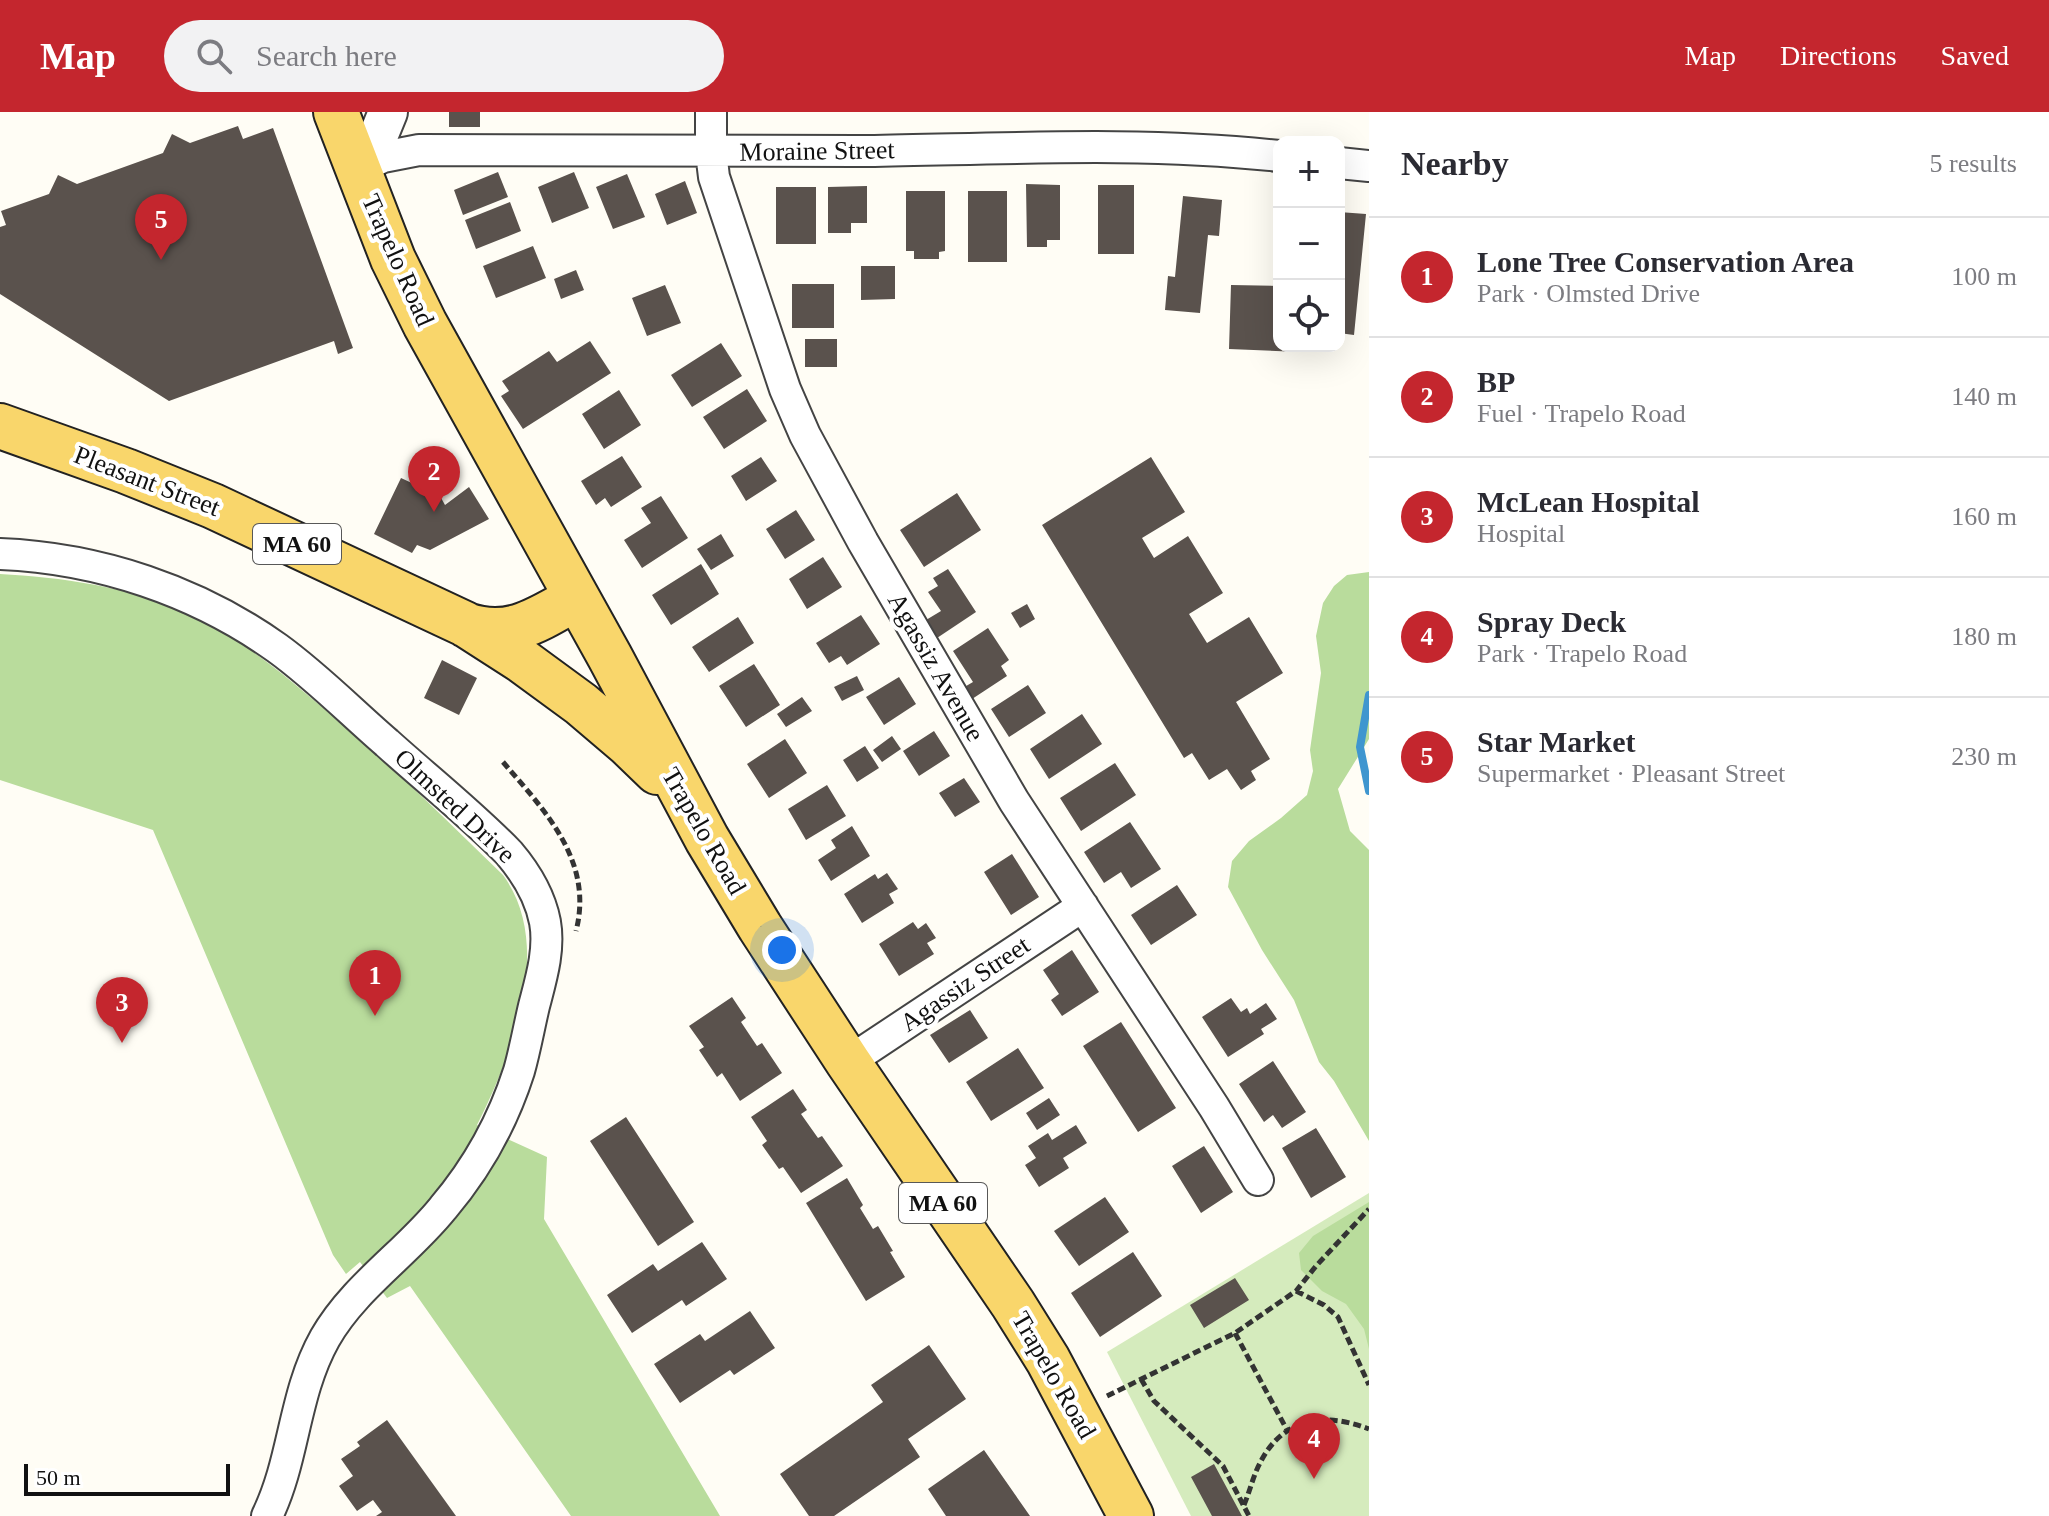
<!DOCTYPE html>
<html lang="en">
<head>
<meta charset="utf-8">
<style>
  body { margin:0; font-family:Georgia,serif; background:#f2f2f3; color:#2b2b33 }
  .controls { position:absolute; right:24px; top:24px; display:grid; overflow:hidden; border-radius:16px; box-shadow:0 8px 32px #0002 }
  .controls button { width:72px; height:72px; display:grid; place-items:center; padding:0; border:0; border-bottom:2px solid #e1e1e2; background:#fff; color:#2b2b33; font:40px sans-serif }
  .scale { position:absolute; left:24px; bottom:20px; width:206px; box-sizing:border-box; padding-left:8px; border:4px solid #111; border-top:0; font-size:22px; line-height:28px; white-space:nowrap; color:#111; -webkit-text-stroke:6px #fff; paint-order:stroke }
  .you { position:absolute; left:782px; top:838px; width:28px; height:28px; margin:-20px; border:6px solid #fff; border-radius:50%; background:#1a73e8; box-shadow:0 0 0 12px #1a73e833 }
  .badge { display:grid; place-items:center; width:52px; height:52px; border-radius:50%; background:#c4262e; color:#fff; font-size:26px; font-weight:700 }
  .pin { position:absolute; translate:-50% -66px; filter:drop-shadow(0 2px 4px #0008) }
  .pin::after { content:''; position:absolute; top:42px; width:28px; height:24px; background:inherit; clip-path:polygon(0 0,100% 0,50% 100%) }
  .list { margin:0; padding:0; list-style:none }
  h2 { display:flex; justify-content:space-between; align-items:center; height:104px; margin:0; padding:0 32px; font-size:34px }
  h2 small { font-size:26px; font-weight:400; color:#7c7c81 }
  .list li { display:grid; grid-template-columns:52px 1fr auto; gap:24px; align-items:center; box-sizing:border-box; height:120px; padding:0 32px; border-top:2px solid #e1e1e2 }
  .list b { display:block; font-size:30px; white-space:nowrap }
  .list p { margin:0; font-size:26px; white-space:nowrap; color:#7c7c81 }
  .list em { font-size:26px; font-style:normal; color:#7c7c81 }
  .icon { flex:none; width:44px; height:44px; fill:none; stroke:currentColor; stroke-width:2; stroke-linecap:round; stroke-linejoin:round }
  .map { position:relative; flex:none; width:1369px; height:1404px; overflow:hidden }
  header { display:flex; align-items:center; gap:48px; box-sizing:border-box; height:112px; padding:0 40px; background:#c4262e; color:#fff }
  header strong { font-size:38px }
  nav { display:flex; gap:44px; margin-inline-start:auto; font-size:28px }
  .search { width:560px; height:72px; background:#f2f2f3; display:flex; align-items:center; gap:20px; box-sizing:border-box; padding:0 28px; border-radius:44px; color:#7c7c81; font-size:30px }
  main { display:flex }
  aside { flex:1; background:#fff }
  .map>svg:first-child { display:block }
</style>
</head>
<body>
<header>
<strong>Map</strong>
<div class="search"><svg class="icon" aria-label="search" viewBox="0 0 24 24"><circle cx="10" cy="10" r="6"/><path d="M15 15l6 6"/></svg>Search here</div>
<nav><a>Map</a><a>Directions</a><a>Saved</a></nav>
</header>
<main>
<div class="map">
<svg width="1369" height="1404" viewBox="0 0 1369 1404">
  <rect width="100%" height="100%" fill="#fffdf5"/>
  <path fill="#d5ebbd" d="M1369,1081V1404H1191L1107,1240Z"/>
  <path fill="#b9dc9c" d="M1369,460V627L1338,677L1350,719L1369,738V1029L1334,969L1319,950L1294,888L1262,838L1228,775L1232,749L1249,729L1281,706L1307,683L1313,659L1310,638L1321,561L1316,524L1323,491L1334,474L1347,463Z
    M0,462C59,465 131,475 185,500C233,522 270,551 310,585C378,640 440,702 503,763C555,834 512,943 477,1013L547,1045L544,1107L720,1404H571L410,1174L387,1186L360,1150L346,1162L333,1143L153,718L0,668Z
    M1369,1090V1237L1364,1217L1346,1192L1322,1179L1301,1158L1299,1141L1313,1124Z"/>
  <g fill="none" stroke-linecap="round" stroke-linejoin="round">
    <path stroke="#3f96cf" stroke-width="8" d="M1369,583L1360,635L1369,679"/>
  </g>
  <path fill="#5a524d" d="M449,0H480V15H449Z
    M238,14L243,27L273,16L353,236L338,242L334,229L169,289L0,182V115L6,113L1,99L49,82L58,63L77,72L163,41L172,22L190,31Z
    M498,60L508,85L463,103L454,78Z
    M574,60L589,96L552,111L538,75Z
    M627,62L645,105L613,117L596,75Z
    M685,69L697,101L667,113L655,82Z
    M1026,72L1060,73V128H1047V135H1027Z
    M1098,73H1134V142H1098Z
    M867,74V111H851V121H828V75Z
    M776,75H816V132H776Z
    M906,79H945V139L939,140V147H914V139H906Z
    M968,79H1007V150H968Z
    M1183,84L1222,88L1219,124L1208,123L1200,201L1165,198L1168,164L1175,165Z
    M510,90L521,119L476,137L465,108Z
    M1339,100L1366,102L1354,223L1339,221Z
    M533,134L546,166L496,186L483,154Z
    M861,154H895V187L861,188Z
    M576,158L584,178L561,187L554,167Z
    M792,172H834V216H792Z
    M665,173L681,211L647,224L632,186Z
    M1231,173L1279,174V234H1300V240L1229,237Z
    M805,227H837V255H805Z
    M590,229L611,261L523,317L501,284L509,279L502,269L549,239L557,250Z
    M721,231L742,264L692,295L671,263Z
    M747,277L767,309L724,337L703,305Z
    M619,278L641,313L604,337L582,302Z
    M622,344L642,375L611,395L605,386L596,393L581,369Z
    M761,345L777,369L746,389L731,364Z
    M1151,345L1185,400L1142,426L1154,446L1188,424L1223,481L1189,502L1207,531L1249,505L1283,561L1236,590L1270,647L1251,659L1256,668L1241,678L1227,657L1209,668L1192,641L1184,646L1042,413Z
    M401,366L440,384L445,393L469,375L489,407L430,438L417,433L412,441L374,422Z
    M957,381L981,418L924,455L900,418Z
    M661,384L688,426L642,456L624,428L651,411L641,396Z
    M796,398L815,428L785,447L766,417Z
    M721,422L734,444L711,458L697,437Z
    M823,445L842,475L807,497L789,467Z
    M701,452L719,482L671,513L652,483Z
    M948,457L976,500L937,526L926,508L941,499L928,480L938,474L933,466Z
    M1027,492L1035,507L1020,516L1011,501Z
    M861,503L880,532L847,553L841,544L829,551L816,531Z
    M738,505L754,531L709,560L692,535Z
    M988,516L1009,548L1001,554L1007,564L969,589L961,577L973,570L953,539Z
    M442,548L477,566L459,603L424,586Z
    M754,552L780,593L746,615L719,574Z
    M857,564L864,578L842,589L834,575Z
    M899,565L916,592L884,613L866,585Z
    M1028,573L1046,601L1009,625L991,597Z
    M802,585L812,599L786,615L777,602Z
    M1082,602L1102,632L1049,667L1030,637Z
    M934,619L950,644L919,664L903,639Z
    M892,624L901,637L882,650L873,638Z
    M785,627L807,661L769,686L747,652Z
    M865,634L879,656L857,670L843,648Z
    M1115,651L1136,683L1081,719L1060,686Z
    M964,666L980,690L955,705L939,681Z
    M827,673L846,704L806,728L788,697Z
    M1130,710L1161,757L1131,776L1121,760L1104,771L1084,740Z
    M852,714L870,744L831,769L818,748L836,736L831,728Z
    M1012,742L1039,785L1011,803L984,760Z
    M887,761L898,777L889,782L894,791L862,811L844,782L875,762L878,767Z
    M1177,773L1197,803L1151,833L1131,803Z
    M913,810L918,817L926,811L936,826L927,831L934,842L899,864L879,832Z
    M1072,838L1099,880L1062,904L1051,888L1059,882L1043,858Z
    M732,885L746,906L741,910L757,934L762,931L782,961L740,989L722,961L717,965L699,938L704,935L689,914Z
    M1231,886L1241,900L1247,896L1250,902L1266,891L1277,907L1261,917L1264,922L1228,945L1202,905Z
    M970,898L988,926L949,951L930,923Z
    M1121,910L1176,996L1138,1020L1083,934Z
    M1018,936L1044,976L991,1009L966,970Z
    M1273,949L1306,1000L1282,1016L1273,1003L1264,1010L1239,972Z
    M793,977L807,998L801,1002L818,1026L822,1024L843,1054L801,1081L783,1055L779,1057L762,1033L767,1029L751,1005Z
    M1049,986L1060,1003L1037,1018L1026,1001Z
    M626,1005L694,1110L658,1134L590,1029Z
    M1076,1013L1087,1031L1063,1046L1069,1056L1039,1075L1025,1053L1036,1046L1028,1034L1048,1021L1052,1028Z
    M1316,1016L1346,1065L1311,1086L1282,1036Z
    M1204,1034L1233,1080L1201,1101L1172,1054Z
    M847,1066L863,1093L860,1096L873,1117L878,1114L893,1139L890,1140L905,1165L866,1189L806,1091Z
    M1105,1085L1129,1120L1079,1154L1054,1119Z
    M702,1130L727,1167L686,1194L682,1188L632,1221L607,1183L653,1152L658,1159Z
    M1133,1140L1162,1184L1100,1225L1071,1181Z
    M1235,1166L1249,1188L1204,1216L1190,1193Z
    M750,1199L775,1236L734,1263L730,1258L680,1291L654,1252L700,1222L705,1229Z
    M929,1233L966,1287L908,1327L920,1345L834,1404H809L780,1362L883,1290L871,1273Z
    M387,1308L456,1404H376L382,1400L373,1388L357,1399L339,1374L353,1364L341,1347L360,1334L357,1330Z
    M984,1338L1030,1404H946L928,1377Z
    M1214,1352L1242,1404H1212L1191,1365Z"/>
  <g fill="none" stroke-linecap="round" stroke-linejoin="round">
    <defs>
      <path id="minor" d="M711,0V40L714,65L785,277L805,323L863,430L1014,689L1214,995L1258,1068
        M1339,51L1369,54
        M358,57L383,45L419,38C569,37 718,40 867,39C1004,37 1143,29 1279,44
        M0,442C99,446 197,479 277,536C316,564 351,600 387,631C428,668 471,702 509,741C526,761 540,784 545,810C550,838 541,867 534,894C529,915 525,938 519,959C503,1009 477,1056 443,1096C407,1141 354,1175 325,1226C293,1283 295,1347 267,1404
        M848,950L1083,794"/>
      <path id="tertiary" d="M358,57L375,32L388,0"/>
      <path id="primary" d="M336,0L393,147L425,212L610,545L707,727L760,815L848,950L1013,1192L1048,1248L1131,1404
        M0,314L126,359L213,394L465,512L521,548L581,592L628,632L657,660
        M466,513C510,528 539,507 576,486"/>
    </defs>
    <use href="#minor" stroke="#444" stroke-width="34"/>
    <use href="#tertiary" stroke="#444" stroke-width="42"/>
    <use href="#primary" stroke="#222" stroke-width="48"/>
    <path stroke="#333" stroke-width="5" stroke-dasharray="8 4" stroke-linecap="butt" d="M503,650C545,699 594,749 576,819
      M1296,1179L1324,1193L1338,1205L1369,1273
      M1235,1221L1287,1318
      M1141,1267L1154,1289L1223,1354L1249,1404
      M1107,1284L1235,1221L1296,1179L1316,1154L1369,1097
      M1244,1393C1250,1379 1253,1364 1260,1351C1283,1305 1325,1300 1369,1317"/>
    <use href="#minor" stroke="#fff" stroke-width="30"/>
    <use href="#tertiary" stroke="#fff" stroke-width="38"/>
    <use href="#primary" stroke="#f9d66b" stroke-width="44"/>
  </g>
  <g text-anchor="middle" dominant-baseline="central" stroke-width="8" stroke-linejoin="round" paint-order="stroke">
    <g fill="#fff" stroke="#585858" stroke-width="2">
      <rect x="253" y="412" width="88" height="40" rx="6"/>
      <rect x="899" y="1071" width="88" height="40" rx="6"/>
    </g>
    <g font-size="24" font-weight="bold" fill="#111">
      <text x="297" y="432">MA 60</text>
      <text x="943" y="1091">MA 60</text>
    </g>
    <g font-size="26" fill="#111" stroke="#fff">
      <text transform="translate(817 39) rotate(-1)">Moraine Street</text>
      <text transform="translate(398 148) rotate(66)">Trapelo Road</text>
      <text transform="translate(147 369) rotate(21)">Pleasant Street</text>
      <text transform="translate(936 555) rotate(60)">Agassiz Avenue</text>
      <text transform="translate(455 694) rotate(43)">Olmsted Drive</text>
      <text transform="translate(704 719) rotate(60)">Trapelo Road</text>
      <text transform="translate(965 872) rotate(-34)">Agassiz Street</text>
      <text transform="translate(1054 1263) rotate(60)">Trapelo Road</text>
    </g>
  </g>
</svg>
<div class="controls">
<button>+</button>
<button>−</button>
<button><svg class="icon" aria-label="locate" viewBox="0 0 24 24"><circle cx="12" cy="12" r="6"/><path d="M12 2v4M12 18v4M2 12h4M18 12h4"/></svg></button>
</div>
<div class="scale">50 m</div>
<div class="you"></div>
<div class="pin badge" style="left:375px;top:904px">1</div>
<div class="pin badge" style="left:434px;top:400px">2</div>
<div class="pin badge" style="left:122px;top:931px">3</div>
<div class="pin badge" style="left:1314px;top:1367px">4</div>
<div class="pin badge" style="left:161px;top:148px">5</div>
</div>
<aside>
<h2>Nearby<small>5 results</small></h2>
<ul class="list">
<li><span class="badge">1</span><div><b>Lone Tree Conservation Area</b><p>Park · Olmsted Drive</p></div><em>100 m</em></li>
<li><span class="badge">2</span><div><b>BP</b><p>Fuel · Trapelo Road</p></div><em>140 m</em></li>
<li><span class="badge">3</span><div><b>McLean Hospital</b><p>Hospital</p></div><em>160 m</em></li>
<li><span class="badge">4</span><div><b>Spray Deck</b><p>Park · Trapelo Road</p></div><em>180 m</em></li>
<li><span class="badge">5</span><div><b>Star Market</b><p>Supermarket · Pleasant Street</p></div><em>230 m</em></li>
</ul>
</aside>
</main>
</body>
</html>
